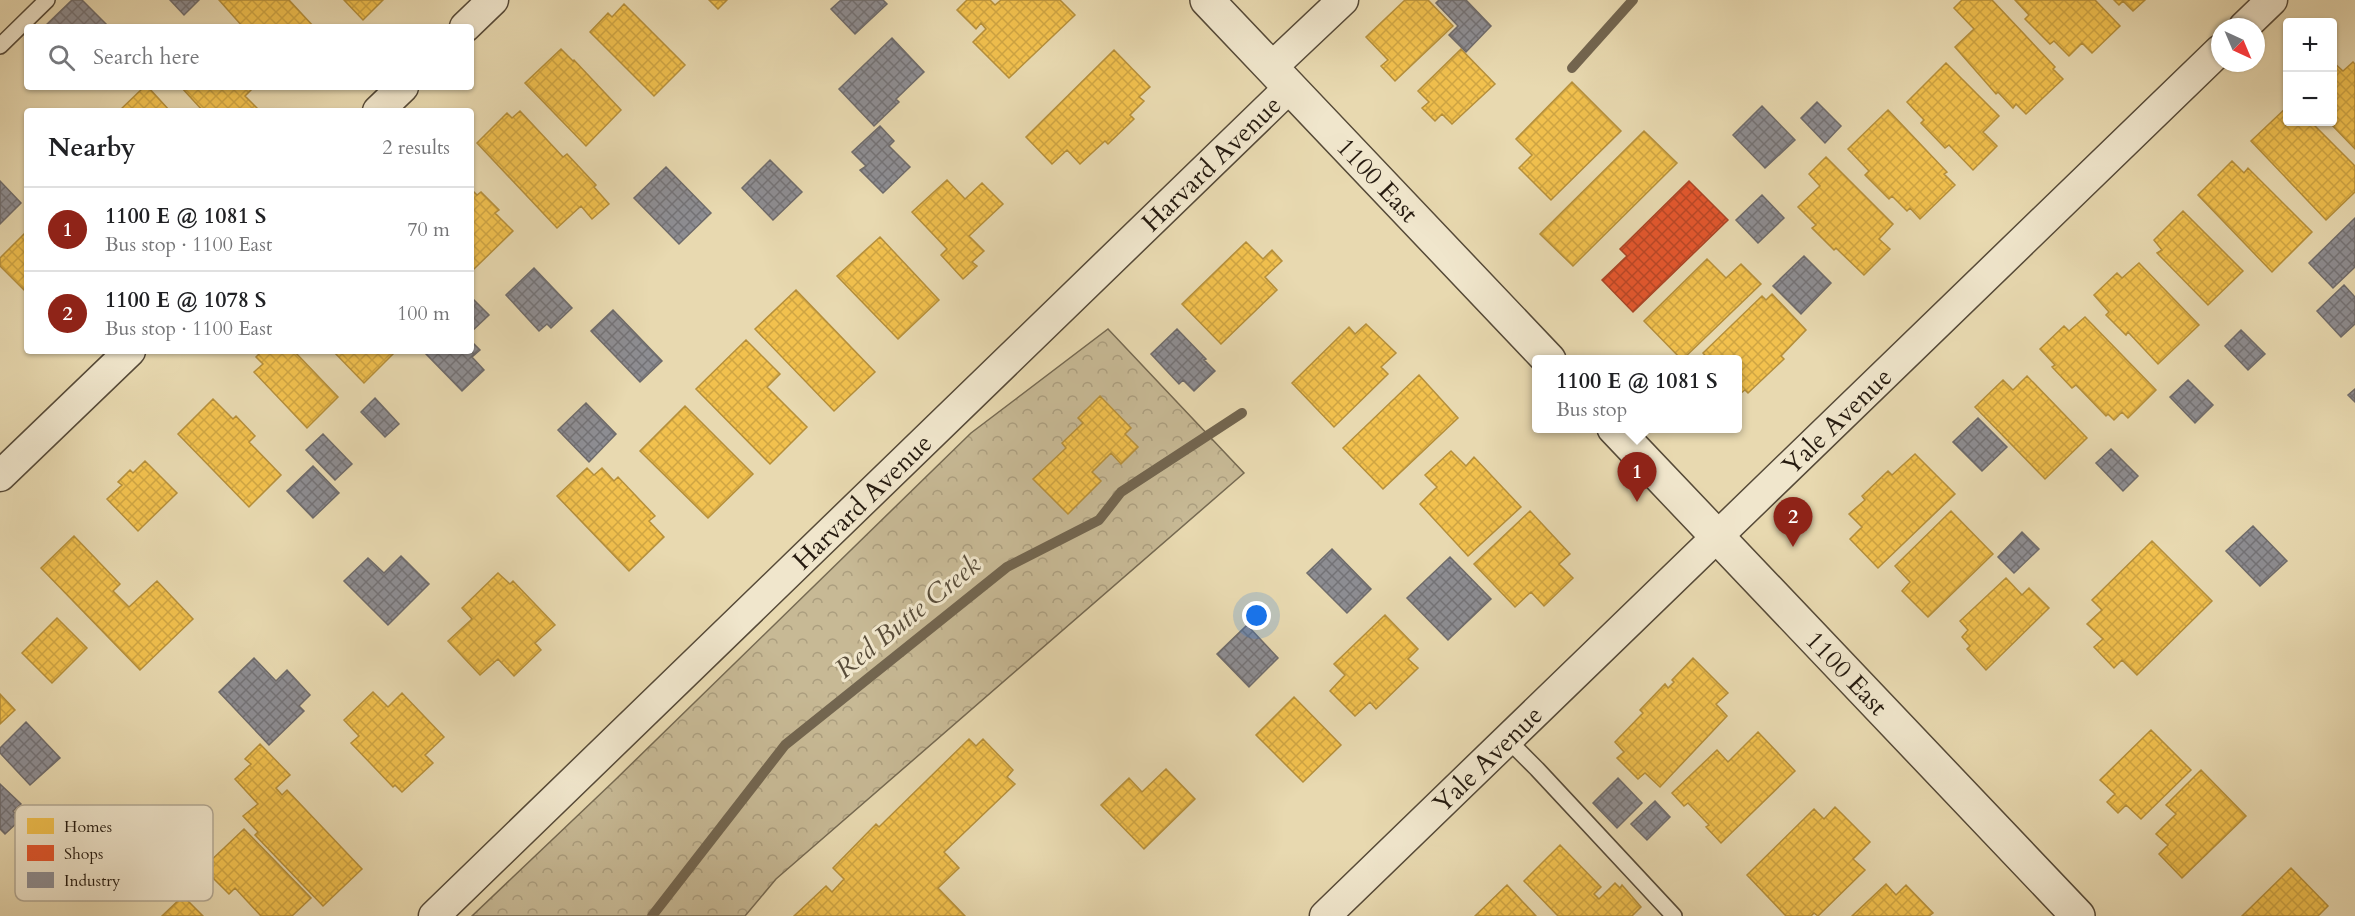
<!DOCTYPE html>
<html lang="en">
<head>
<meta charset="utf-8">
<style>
  body { margin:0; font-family:Cardo,serif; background:#f2f2f2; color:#202124 }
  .controls { position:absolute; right:18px; top:18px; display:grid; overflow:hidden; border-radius:6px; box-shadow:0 2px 4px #0004 }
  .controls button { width:54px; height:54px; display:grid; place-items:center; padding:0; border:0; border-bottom:2px solid #e0e0e0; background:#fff; color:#202124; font:30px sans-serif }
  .compass { position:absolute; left:2211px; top:18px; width:54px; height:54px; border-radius:50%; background:#fff; box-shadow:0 2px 4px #0004; rotate:136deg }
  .you { position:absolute; left:1257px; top:616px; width:21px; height:21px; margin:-15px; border:4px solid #fff; border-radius:50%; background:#1a73e8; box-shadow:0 0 0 9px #1a73e833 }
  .badge { display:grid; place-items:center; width:39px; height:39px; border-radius:50%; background:#8f2418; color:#fff; font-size:20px; font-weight:700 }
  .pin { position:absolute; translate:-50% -50px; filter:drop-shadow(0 2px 3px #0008) }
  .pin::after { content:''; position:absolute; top:32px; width:21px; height:18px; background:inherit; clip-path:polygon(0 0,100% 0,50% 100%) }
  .popup { position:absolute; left:1532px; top:355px; width:210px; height:78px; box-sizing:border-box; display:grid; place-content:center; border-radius:6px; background:#fff; filter:drop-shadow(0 2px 4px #0005); font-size:20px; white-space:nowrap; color:#757577 }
  .popup b { font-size:22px; color:#202124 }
  .popup::after { content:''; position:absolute; left:50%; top:100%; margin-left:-12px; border:12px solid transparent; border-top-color:#fff }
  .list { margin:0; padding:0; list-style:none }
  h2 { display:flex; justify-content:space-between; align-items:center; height:78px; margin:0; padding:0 24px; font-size:26px }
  h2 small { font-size:20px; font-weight:400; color:#757577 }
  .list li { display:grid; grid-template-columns:39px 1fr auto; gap:18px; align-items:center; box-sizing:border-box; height:84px; padding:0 24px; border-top:2px solid #e0e0e0 }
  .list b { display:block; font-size:22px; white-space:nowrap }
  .list p { margin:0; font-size:20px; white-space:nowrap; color:#757577 }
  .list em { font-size:20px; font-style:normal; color:#757577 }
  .icon { flex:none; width:33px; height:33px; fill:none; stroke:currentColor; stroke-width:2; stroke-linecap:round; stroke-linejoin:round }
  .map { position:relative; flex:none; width:2355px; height:916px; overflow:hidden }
  .search { position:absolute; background:#fff; box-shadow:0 2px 4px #0004; left:24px; top:24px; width:450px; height:66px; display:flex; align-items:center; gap:15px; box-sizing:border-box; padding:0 21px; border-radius:6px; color:#757577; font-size:22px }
  .panel { position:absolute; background:#fff; box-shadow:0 2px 4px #0004; left:24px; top:108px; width:450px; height:246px; border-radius:6px }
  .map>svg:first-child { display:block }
</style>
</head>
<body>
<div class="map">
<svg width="2355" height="916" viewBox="0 0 2355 916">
  <defs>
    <pattern id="forest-crowns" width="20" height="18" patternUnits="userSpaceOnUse" patternTransform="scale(1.5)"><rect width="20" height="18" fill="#c7b995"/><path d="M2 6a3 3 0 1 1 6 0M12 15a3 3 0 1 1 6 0" fill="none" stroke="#ab9e7f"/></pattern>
    <pattern id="homes-cross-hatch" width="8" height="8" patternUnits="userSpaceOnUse" patternTransform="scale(1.5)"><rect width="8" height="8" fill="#f2c14e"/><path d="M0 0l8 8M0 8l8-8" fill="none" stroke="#cfa543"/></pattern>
    <pattern id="shops-cross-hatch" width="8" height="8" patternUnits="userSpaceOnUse" patternTransform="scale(1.5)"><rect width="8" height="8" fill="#e4572e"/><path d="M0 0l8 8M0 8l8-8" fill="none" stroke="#b94726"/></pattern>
    <pattern id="industry-cross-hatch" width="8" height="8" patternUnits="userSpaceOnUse" patternTransform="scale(1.5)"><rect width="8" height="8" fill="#8d8d92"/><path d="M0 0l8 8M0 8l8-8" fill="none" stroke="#737276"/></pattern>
  </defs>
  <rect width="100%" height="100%" fill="#e8d9b0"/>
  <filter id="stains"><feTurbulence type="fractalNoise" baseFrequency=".00333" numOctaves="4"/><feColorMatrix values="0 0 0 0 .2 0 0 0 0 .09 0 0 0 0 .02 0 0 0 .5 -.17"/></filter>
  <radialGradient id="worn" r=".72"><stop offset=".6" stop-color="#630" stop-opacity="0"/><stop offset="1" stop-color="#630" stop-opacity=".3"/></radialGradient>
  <path fill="url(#forest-crowns)" stroke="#766a52" stroke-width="1.5" d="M1108,329L1244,473L776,879L745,916H472L614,781L971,433Z"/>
  <path fill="url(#homes-cross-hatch)" stroke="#b58f3b" stroke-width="1.5" d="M219,0H289L314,27H243Z
    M344,0H383L363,20Z
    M709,0H727L718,9Z
    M967,0H990L995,5L1001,0H1060L1075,15L1009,78L973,42L986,29L981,23L976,29L957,10Z
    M1405,0H1428L1453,26L1395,81L1381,66L1388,60L1366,37Z
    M1962,0H1992L2055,67L2053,69L2063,79L2026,114L2016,104L2013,108L1998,92L1996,94L1955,47L1974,29L1954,8Z
    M2015,0H2095L2120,26L2092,53L2082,43L2069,56L2054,41L2050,44L2025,19L2029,15Z
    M2114,0H2145L2133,11L2123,1L2119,5Z
    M624,4L685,65L654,96L590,32L608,13L612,17Z
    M561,49L573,61L574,60L621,110L586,146L525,83Z
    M1461,49L1495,84L1452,124L1442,114L1435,121L1422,108L1429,102L1418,91Z
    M1114,50L1150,87L1139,97L1144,101L1130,115L1134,119L1108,144L1105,141L1080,164L1067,150L1052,164L1026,137Z
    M2332,61L2343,71L2353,62L2355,64V149L2329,122H2332Z
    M1946,63L1999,116L1983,132L1997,146L1973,170L1949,145L1945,148L1921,123L1924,120L1907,102Z
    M1572,82L1621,131L1551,200L1519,168L1532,155L1516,139Z
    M144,87H148L170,111H119Z
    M181,87H254L245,96L257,108L254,111H203Z
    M2288,106V122H2311L2355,166V192L2326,220L2251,141Z
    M1888,110L1947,172L1944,174L1955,185L1920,219L1910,208L1907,211L1892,196L1889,199L1865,175L1869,171L1848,149Z
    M520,111L563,157L567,154L596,185L594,187L609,204L592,219L581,206L557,228L477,143L507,113L512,118Z
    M1644,131L1677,163L1573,266L1540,234Z
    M1826,157L1893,224L1879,239L1890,249L1864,275L1836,248L1834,250L1812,228L1816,225L1798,207L1820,186L1809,174Z
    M2232,161L2244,173L2248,168L2312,232L2272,272L2198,195Z
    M947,180L965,199L982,183L1003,204L969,236L984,251L972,262L977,266L963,279L941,255L947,249L912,212Z
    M471,189L477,195L481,192L499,210L495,213L513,231L474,269L471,266Z
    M2183,211L2243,271L2208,305L2157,253L2162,250L2154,240Z
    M27,231V293L0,266V258Z
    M880,237L939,300L898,339L837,276Z
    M1246,242L1263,259L1272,250L1282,261L1265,277L1277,290L1221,344L1182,304Z
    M1707,259L1726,278L1741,264L1761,284L1682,360L1644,321Z
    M2139,263L2199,325L2158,364L2128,332L2126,335L2106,315L2109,312L2094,295L2117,273L2122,278Z
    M796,290L875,372L834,411L755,329Z
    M1772,294L1806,330L1781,356L1784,359L1748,393L1745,390L1741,393L1738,390V360H1709L1703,353L1762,296L1766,300Z
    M2085,317L2156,390L2128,418L2122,412L2114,420L2108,414L2106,416L2076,385L2072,388L2052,367L2055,365L2040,349L2064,326L2069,331Z
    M1366,324L1396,353L1381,367L1388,374L1334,427L1292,383L1349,327L1355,334Z
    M746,340L780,374L767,387L807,427L770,464L696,389Z
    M262,351H294L338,397L307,428L254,372L263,364L256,357Z
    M333,351H396L364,383Z
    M1419,375L1458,418L1383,489L1343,448Z
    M2027,376L2087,438L2045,479L1975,407L2003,380L2013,390Z
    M1100,396L1131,428L1125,434L1138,447L1121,464L1111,453L1092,472L1101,481L1068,514L1033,479L1066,448L1062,443L1083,423L1078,418Z
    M213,399L233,419L236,416L255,436L249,442L281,475L249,507L178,434Z
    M685,406L753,474L708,518L640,451Z
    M1451,451L1466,466L1474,457L1521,507L1468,556L1420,504L1437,487L1425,475Z
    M1915,454L1955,494L1878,568L1850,539L1862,527L1849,514L1865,500L1862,496L1888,471L1892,475Z
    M145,461L177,493L138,531L107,499L122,485L118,482L130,470L133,473Z
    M587,468L594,475L602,468L614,481L618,477L655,516L649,521L664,537L629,571L557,496Z
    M1530,511L1570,554L1559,564L1573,578L1544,606L1531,592L1515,607L1474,564Z
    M1951,511L1993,554L1928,617L1902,591L1910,582L1895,566Z
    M74,536L120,584L113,591L129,607L157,581L193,619L140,670L41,568Z
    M2152,541L2212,601L2137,675L2122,660L2114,668L2094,647L2103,639L2087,624L2102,610L2092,600Z
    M498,573L510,584L513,581L555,625L535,643L541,650L514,676L498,659L480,675L448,641L472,619L462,608Z
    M2006,578L2022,595L2029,588L2049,608L1986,670L1967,649L1970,646L1962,637L1968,630L1960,621Z
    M1385,615L1418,649L1408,659L1418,668L1376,709L1370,702L1355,716L1330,691L1345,675L1334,664Z
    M57,618L87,648L52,683L22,653Z
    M1693,658L1728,693L1716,704L1727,716L1660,787L1645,773L1638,779L1617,758L1624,752L1615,742L1643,713L1640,710L1665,684L1668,688L1674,682L1672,680Z
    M373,692L388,707L402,693L444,737L425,755L433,763L402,792L395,785L393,787L351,743L359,736L344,720Z
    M0,694L15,710L0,724Z
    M1294,697L1341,745L1303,782L1256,735Z
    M2151,730L2191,770L2141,819L2126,805L2118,813L2107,802L2115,794L2100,780Z
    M1758,732L1795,771L1721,843L1706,827L1709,825L1688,803L1684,806L1672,793L1717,750L1728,762Z
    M969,739L976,746L983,739L1013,770L1007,777L1015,784L944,852L959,868L938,888L965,916H794L826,886L832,892L844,879L833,868L876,824L879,827Z
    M260,744L290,775L276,788L282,795L287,790L362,869L323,906L255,835L258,832L243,816L258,804L235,779L251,764L245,759Z
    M1166,769L1195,799L1144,849L1101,805L1129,778L1142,792Z
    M2201,770L2246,816L2182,878L2159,854L2168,845L2156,834L2176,814L2166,805Z
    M1835,807L1870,842L1853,859L1865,870L1818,916L1814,913L1811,916H1786L1747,875L1814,809L1824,819Z
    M244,829L311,898L292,916H261L235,888L229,894L203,868Z
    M1560,845L1601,887L1594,894L1599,899L1615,883L1620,888L1622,885L1641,907L1632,916H1558L1524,881Z
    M2291,868L2328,906L2318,916H2242Z
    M1886,884L1896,895L1906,885L1933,913L1929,916H1852Z
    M1507,885L1536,916H1475Z
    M183,896L203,916H162Z"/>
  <path fill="url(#shops-cross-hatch)" stroke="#ab4525" stroke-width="1.5" d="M1689,181L1728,220L1633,312L1602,280L1627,256L1620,249Z"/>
  <path fill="url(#industry-cross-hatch)" stroke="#6e6b6b" stroke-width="1.5" d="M72,0H82L109,27H44Z
    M170,0H199L184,15Z
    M841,0H883L887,4L855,34L831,9Z
    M1439,0H1466L1491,26L1466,52L1449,35L1458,26L1436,3Z
    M892,38L924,72L896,99L899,102L874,126L839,89Z
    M1817,102L1841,126L1825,143L1801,118Z
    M1762,106L1795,140L1765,168L1733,135Z
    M880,126L894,141L889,146L910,167L883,193L860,170L866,166L852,152Z
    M770,160L802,192L773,220L742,188Z
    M666,167L711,213L679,244L634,198Z
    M0,181L21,203L0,224Z
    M1762,195L1784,218L1758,243L1736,220Z
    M2355,218V267L2333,288L2309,263Z
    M1804,256L1831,283L1801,314L1773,286Z
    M534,268L572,308L551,328L547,324L539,331L506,295Z
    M2344,285L2355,297V324L2341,337L2317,311Z
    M471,297L489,315L471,332Z
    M613,310L662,361L640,382L591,331Z
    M1177,329L1206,359L1204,360L1215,371L1194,391L1183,380L1179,384L1151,354Z
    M2241,330L2265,354L2248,370L2225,346Z
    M471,341L480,350L472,357L484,370L462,391L424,352L471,351Z
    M2188,380L2213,405L2195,423L2170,397Z
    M2355,389V402L2348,395Z
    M375,398L399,424L385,437L361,412Z
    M586,403L616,434L589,462L558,430Z
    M1978,418L2007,447L1982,471L1953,442Z
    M323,434L352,464L335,480L306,450Z
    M2111,449L2138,476L2123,491L2096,463Z
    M313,466L339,493L313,518L287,491Z
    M2253,526L2287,561L2260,586L2226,551Z
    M2022,532L2039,549L2014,573L1998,557Z
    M1332,549L1371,589L1347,613L1307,573Z
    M401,556L429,584L388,625L344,581L368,558L384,573Z
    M1450,557L1491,599L1448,640L1407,598Z
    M1247,625L1278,658L1249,687L1217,654Z
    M254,658L276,681L287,670L310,695L299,706L304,711L269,745L219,692Z
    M26,722L60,758L30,785L0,753V748Z
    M1618,778L1642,803L1617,828L1593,803Z
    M0,784L21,804L13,811L21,819L5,834L0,829Z
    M1655,801L1670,817L1647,840L1631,824Z
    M172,854L192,874L172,895L151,874Z"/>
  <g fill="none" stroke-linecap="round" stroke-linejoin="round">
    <path stroke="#736650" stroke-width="10" d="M1572,68L1633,0
      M652,916L785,745L1007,567L1099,520L1121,492L1242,413"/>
    <defs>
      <path id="service" d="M0,46L47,0
        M1507,739L1537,769L1674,916"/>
      <g id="minor">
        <path d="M465,27L493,0"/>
        <path d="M2244,27L2272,0"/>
        <path d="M1271,68L1343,0"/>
        <path d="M378,111L403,87"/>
        <path d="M0,476L130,351"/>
        <path id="s1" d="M434,916L1290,87"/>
        <path id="s2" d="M1325,916L2220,50"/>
      </g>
      <g id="tertiary">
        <path id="s3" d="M1207,0L1549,360"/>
        <path id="s4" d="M1614,428L2078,916"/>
      </g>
    </defs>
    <use href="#service" stroke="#564a38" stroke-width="18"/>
    <use href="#minor" stroke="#564a38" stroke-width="33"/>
    <use href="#tertiary" stroke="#564a38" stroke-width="36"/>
    <use href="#service" stroke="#f0e6cc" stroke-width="15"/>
    <use href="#minor" stroke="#f0e6cc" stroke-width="30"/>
    <use href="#tertiary" stroke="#f0e6cc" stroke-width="33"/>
  </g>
  <g text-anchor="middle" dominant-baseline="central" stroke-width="6" stroke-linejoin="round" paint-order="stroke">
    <g font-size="26" fill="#261b10" stroke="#f0e6cc">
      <text stroke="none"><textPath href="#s1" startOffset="1082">Harvard Avenue</textPath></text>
      <text stroke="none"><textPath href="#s3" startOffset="248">1100 East</textPath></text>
      <text stroke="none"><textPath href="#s2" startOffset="712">Yale Avenue</textPath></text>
      <text stroke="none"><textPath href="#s1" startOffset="596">Harvard Avenue</textPath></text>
      <text stroke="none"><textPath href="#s4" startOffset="338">1100 East</textPath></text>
      <text stroke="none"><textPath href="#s2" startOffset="226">Yale Avenue</textPath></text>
    </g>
    <g font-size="27" font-style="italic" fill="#594d3a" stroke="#f0e6cc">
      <text transform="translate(908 617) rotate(-39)">Red Butte Creek</text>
    </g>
  </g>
  <rect x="15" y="805" width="198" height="96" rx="9" fill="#f0e6cc" stroke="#b3a994" stroke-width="1.5"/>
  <rect x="27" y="818" width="27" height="16" fill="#f2c14e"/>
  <rect x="27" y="845" width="27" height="16" fill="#e4572e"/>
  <rect x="27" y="872" width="27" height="16" fill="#8d8d92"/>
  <g font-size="16" fill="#261b10">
    <text x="64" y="832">Homes</text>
    <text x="64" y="859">Shops</text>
    <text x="64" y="886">Industry</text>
  </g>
  <rect width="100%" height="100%" filter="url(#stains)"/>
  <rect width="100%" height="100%" fill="url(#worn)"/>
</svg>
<div class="controls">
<button>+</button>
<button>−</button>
</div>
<svg class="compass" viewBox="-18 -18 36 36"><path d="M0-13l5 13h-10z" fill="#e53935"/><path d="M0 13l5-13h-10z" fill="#757577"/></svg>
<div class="you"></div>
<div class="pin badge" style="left:1637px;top:502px">1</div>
<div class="popup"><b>1100 E @ 1081 S</b>Bus stop</div>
<div class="pin badge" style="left:1793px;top:547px">2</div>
<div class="search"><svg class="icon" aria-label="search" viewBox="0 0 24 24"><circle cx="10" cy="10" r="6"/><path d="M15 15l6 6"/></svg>Search here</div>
<section class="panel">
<h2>Nearby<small>2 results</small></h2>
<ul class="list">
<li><span class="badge">1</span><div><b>1100 E @ 1081 S</b><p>Bus stop · 1100 East</p></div><em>70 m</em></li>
<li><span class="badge">2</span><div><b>1100 E @ 1078 S</b><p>Bus stop · 1100 East</p></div><em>100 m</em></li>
</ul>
</section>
</div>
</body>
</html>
